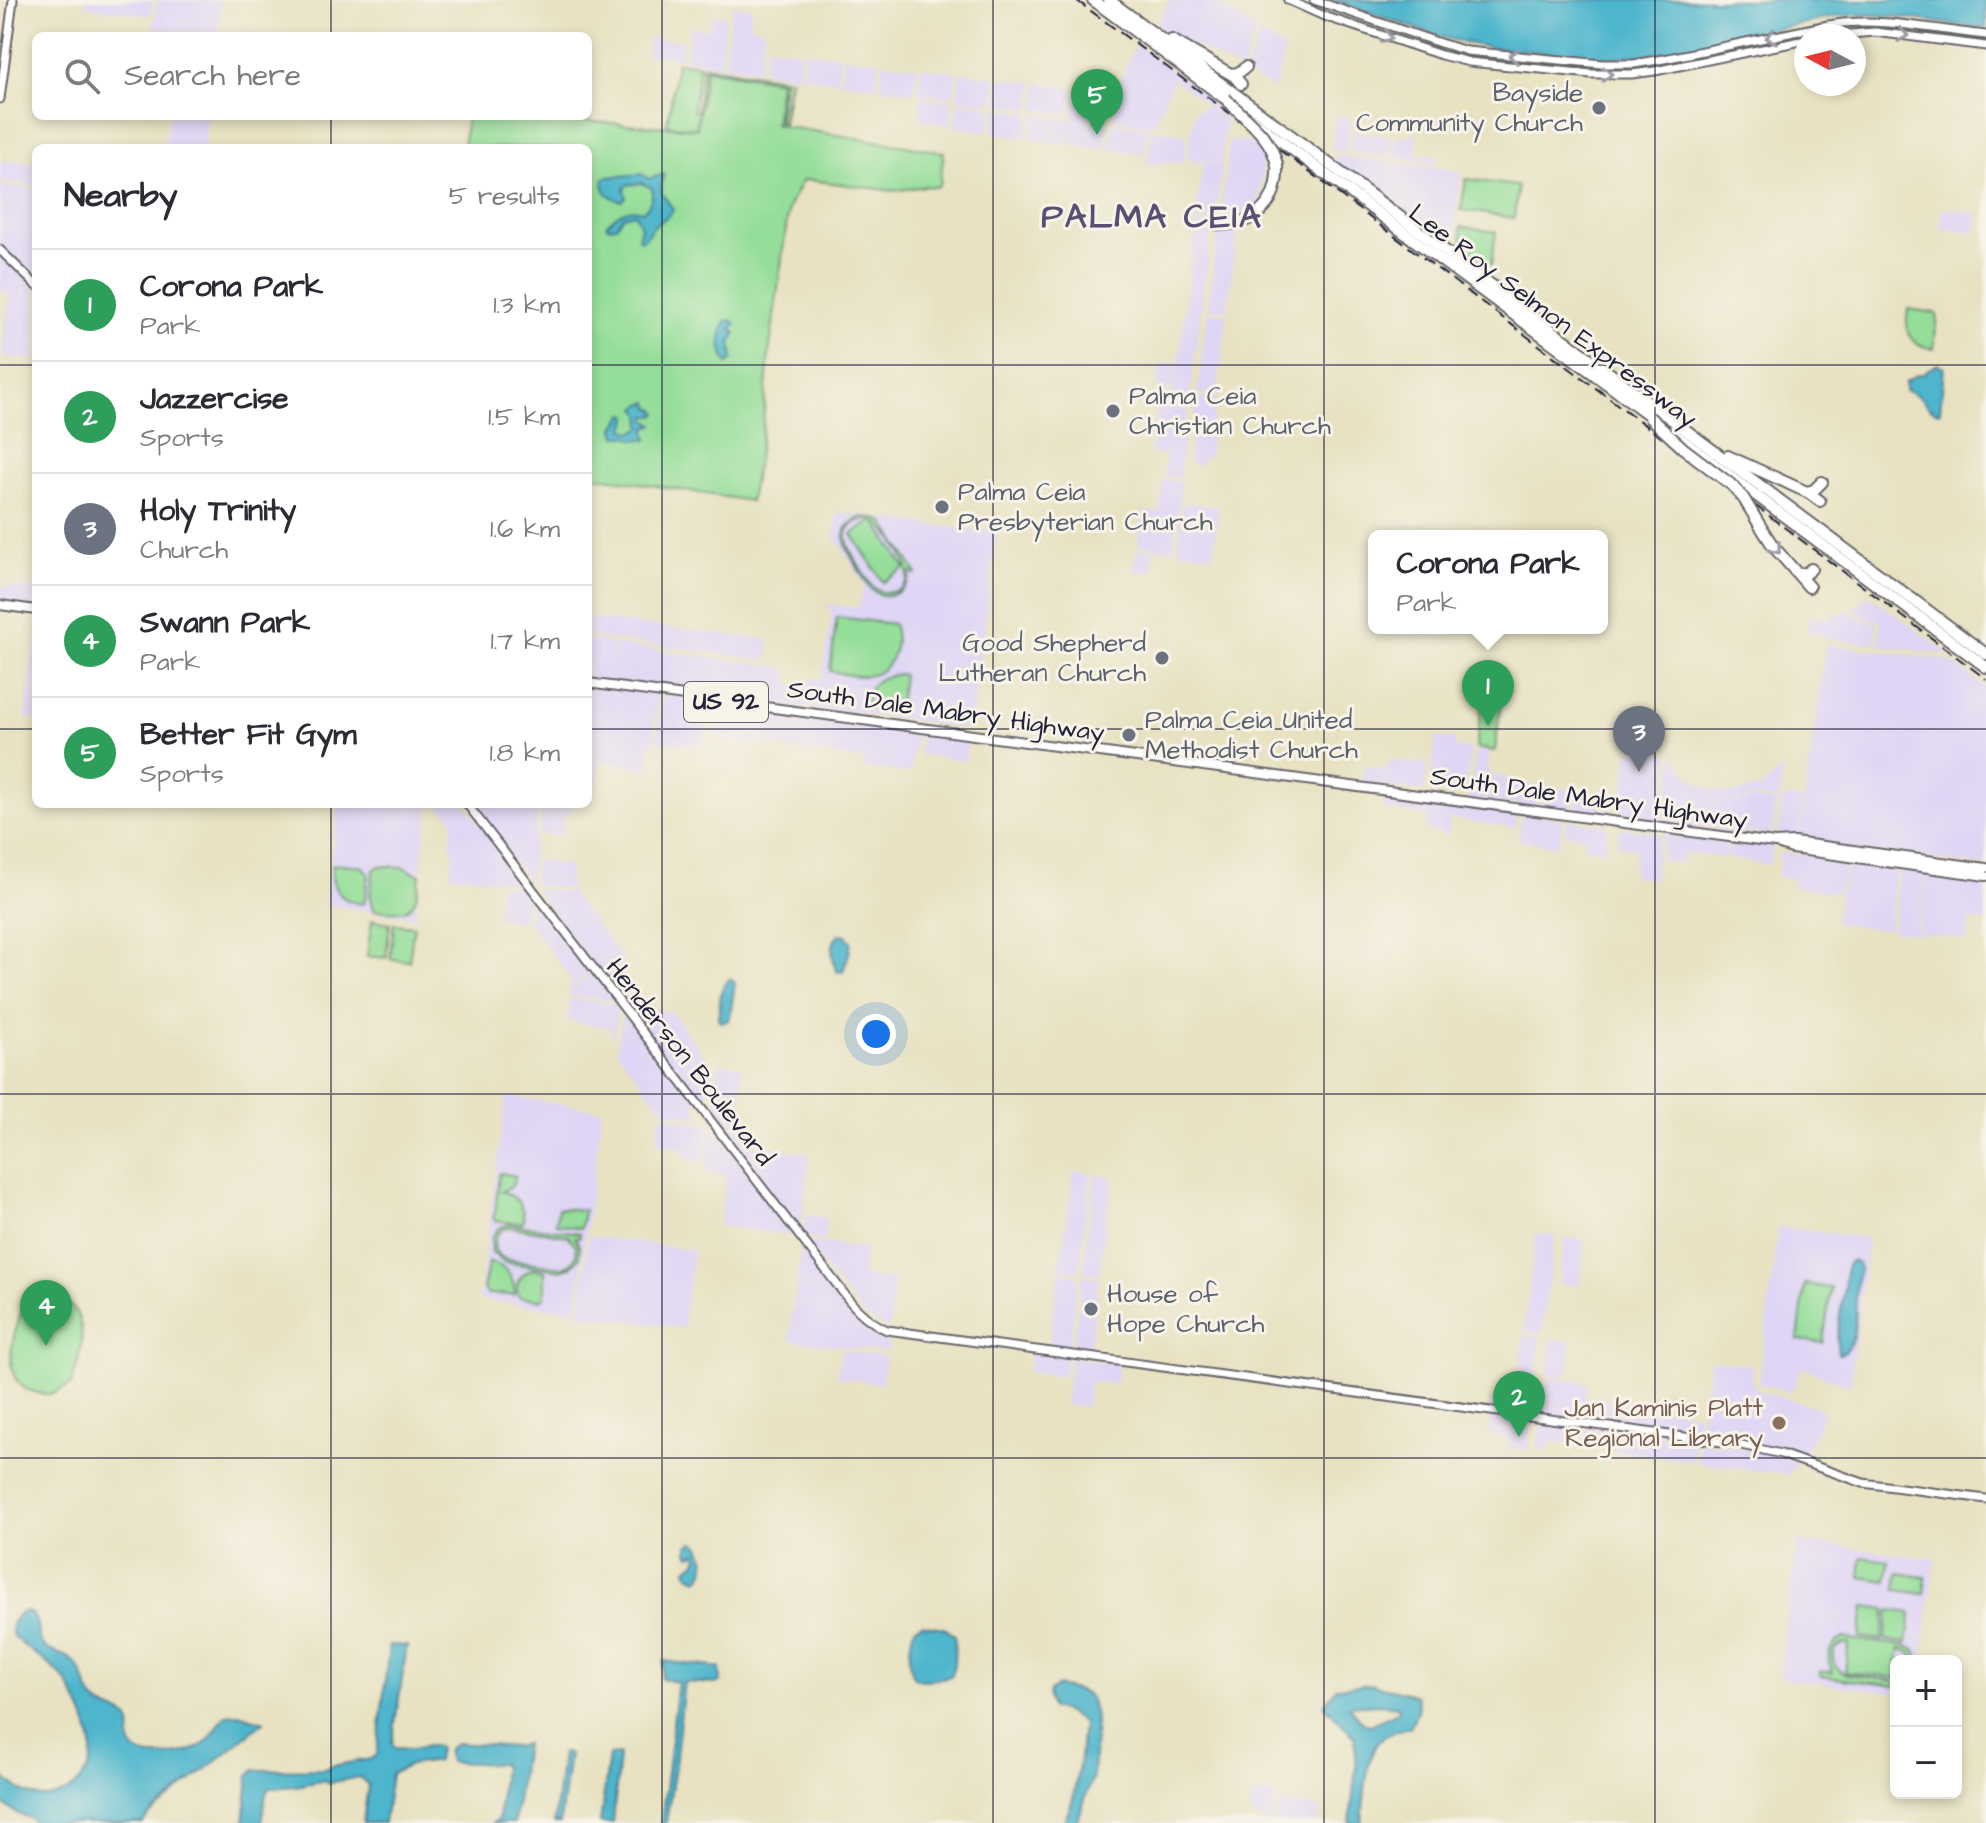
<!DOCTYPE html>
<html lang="en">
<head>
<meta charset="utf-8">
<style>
  body { margin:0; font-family:"Architects Daughter",sans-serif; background:#f2f2f3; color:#2b2b33 }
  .controls { position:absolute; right:24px; bottom:24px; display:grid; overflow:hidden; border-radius:12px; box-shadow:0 4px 12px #0003 }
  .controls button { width:72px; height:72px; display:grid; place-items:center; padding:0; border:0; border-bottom:2px solid #e1e1e2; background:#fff; color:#2b2b33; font:40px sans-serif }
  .compass { position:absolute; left:1794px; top:24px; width:72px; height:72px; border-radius:50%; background:#fff; box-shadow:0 4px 12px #0003; rotate:277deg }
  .you { position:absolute; left:876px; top:1034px; width:28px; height:28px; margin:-20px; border:6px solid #fff; border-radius:50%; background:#1a73e8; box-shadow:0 0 0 12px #1a73e833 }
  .badge { display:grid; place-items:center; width:52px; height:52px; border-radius:50%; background:#2563eb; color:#fff; font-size:26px; font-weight:700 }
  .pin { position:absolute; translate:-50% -66px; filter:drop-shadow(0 2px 4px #0008) }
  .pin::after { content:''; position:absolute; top:42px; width:28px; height:24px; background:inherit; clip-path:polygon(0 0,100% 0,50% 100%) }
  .popup { position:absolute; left:1368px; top:530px; width:240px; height:104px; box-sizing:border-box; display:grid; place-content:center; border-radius:12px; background:#fff; filter:drop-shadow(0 2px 6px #0005); font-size:26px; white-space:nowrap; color:#7c7c81 }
  .popup b { font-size:30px; color:#2b2b33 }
  .popup::after { content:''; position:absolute; left:50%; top:100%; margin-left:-16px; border:16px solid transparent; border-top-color:#fff }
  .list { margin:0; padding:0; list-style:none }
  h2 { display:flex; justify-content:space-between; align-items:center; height:104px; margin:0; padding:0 32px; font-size:34px }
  h2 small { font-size:26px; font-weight:400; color:#7c7c81 }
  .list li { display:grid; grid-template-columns:52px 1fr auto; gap:24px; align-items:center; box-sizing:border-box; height:112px; padding:0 32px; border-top:2px solid #e1e1e2 }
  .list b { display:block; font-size:30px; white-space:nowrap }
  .list p { margin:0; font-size:26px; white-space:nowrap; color:#7c7c81 }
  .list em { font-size:26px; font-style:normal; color:#7c7c81 }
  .icon { flex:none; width:44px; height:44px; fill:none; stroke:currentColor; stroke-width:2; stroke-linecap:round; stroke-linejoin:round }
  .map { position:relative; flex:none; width:1986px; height:1823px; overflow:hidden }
  .search { position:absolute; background:#fff; box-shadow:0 4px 12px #0003; left:32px; top:32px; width:560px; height:88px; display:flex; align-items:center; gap:20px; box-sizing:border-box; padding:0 28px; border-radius:12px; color:#7c7c81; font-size:30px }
  .panel { position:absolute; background:#fff; box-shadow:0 4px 12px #0003; left:32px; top:144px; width:560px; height:664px; border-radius:12px }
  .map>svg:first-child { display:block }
</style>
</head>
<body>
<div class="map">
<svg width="1986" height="1823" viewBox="0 0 1986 1823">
  <rect width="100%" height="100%" fill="#f7f3e8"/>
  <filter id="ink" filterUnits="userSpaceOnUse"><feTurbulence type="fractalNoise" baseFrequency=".0125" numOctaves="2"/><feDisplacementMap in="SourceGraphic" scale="16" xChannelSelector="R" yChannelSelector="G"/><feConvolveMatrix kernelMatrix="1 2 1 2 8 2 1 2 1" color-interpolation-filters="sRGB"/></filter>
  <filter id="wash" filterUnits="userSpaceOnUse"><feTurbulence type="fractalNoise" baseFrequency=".006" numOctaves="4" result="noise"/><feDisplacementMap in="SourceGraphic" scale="32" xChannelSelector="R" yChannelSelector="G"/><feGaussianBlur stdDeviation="1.8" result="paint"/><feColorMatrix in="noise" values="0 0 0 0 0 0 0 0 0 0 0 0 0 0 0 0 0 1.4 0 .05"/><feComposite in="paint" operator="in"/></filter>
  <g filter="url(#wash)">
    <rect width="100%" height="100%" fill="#e8e2c2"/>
    <path fill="#dfd5f5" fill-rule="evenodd" d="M86,0H153L150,16L86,6Z
      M157,0L222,1L218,34L153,28Z
      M1170,0H1213L1255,29L1244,66L1240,70L1156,26Z
      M732,5L751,7L750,25L765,30L759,70L724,65Z
      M712,14L726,16L720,65L685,60L690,27L710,29Z
      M1259,32L1284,49L1275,89L1246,74Z
      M649,38L684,41L681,59L646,54Z
      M1136,44L1230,113L1226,136L1227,119L1208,104L1204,105L1203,101L1177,82H1175L1176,79L1173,77L1156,121L1149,125L1113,120L1118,84Z
      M767,46L801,51L798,76L763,71Z
      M805,51L840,56L837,82L801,76Z
      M844,56L879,61L876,87L840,82Z
      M883,62L918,67L914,92L880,88Z
      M922,67L956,72L953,98L918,93Z
      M960,72L996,77L992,103L957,99Z
      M999,78L1034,82L1031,109L996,104Z
      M1038,83L1073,88L1070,114L1035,110Z
      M1077,90L1109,94L1107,116L1091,115L1088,140L1051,135L1053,118L1073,120Z
      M919,97L953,101L950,126L920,118Z
      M957,102L992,107L988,132L954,127Z
      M1207,105L1226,120L1220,163L1187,158L1194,114Z
      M996,108L1030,113L1027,138L992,133Z
      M1034,113L1070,118L1052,117L1049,135L1051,137L1067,139L1066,144L1031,139Z
      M169,116H208L204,148H164Z
      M1336,116L1351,118L1346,152L1331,150Z
      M1092,121L1109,123L1105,149L1070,144L1071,139L1089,141Z
      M1113,124L1147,128L1144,153L1109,149Z
      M1151,129L1186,134L1183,162L1147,164Z
      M1353,131L1392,137L1390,157L1350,152Z
      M1417,135L1416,154L1437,157L1436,163L1394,158L1396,137Z
      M1225,139L1215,222L1195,219L1203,164L1187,162V160L1221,164Z
      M1230,140L1265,144L1259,195L1255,198L1257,201L1263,196L1269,146L1275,169L1268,199L1247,219L1224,220L1220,215Z
      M1336,155L1461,171L1453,253L1333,164Z
      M0,161L36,163V186L0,181Z
      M0,185L36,189V282L0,248Z
      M1942,208L1979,213L1976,233L1940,228Z
      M1196,223L1212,225L1179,478L1164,476L1166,455L1151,453L1159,395L1174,396Z
      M1219,226H1238L1227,310L1208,308Z
      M0,253L36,287L35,360L2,356L10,292L0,291Z
      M1208,311L1227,314L1217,396L1197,393Z
      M1177,362L1173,390L1157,388L1161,363L1176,365Z
      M1197,397L1216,399L1209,457L1204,456L1202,465L1188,463Z
      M1163,479L1182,482L1173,550L1138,545L1142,511L1159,513Z
      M1183,503L1219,507L1213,555L1177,550Z
      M838,512L968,530L997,531L971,730L907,719L818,710L609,681L615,644L782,667L787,672L791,685L798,686L816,678L822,679L832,612L826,604L858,608L865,585L834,536Z
      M1137,548L1155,551L1152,573L1134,571Z
      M0,587L36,589V608L0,603Z
      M1869,595L1951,655L1878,645L1881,622L1865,617L1854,608Z
      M1850,610L1863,620L1877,623L1874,644L1825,638V634L1807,632L1809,615L1828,618Z
      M588,618L770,640L767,660L588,636Z
      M36,634V720L25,718Z
      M588,639L613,643L609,683L789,707L588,681Z
      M1826,644L1945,660L1957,666L1986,688V866L1778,841L1783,797L1803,800L1798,832L1805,838L1874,848L1806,837L1800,832Z
      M588,685L659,694L648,769L600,761L596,788L588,787Z
      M663,695L710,701L704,746L656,741Z
      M717,706L916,732L911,773L864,768V760L713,738Z
      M922,729L969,736L965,761L918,754Z
      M1436,737L1455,739V747L1471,749L1464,796L1429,791Z
      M1476,750L1490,752L1488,774L1507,777L1506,780L1490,778L1486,802L1469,800Z
      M1629,751L1670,753L1660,826L1620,821Z
      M1674,755L1687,774L1698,783L1709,789L1729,794L1759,788L1766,784L1778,772H1783L1774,841L1664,827ZM1753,797L1777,800L1778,802L1773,834L1771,836L1685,825L1688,806L1711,809L1713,800L1737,801Z
      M1389,760L1427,764L1424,792L1362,783L1364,766L1388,769Z
      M1491,779L1541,786L1537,808L1488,801Z
      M1544,786L1576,790L1572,812L1541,809Z
      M1579,791L1613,794L1610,817L1576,812Z
      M1385,795L1515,812L1517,813L1515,828L1450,818L1448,835L1426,831L1428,816L1383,810Z
      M1752,799L1776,802L1770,834L1687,824L1689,807L1712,810L1714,801L1737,802Z
      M339,804H429L415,917L325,905Z
      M437,804H464L526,884L450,874L453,849L450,848L453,819L440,807L437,806Z
      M469,804H539L529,881Z
      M543,804H573L572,813L565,814L562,836L539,833Z
      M1522,813L1562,819L1559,846L1518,840Z
      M1569,820L1604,825L1607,828L1606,851L1583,847L1585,837L1564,834L1566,822Z
      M1624,828L1658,833L1659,837L1654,879L1633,876L1636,849L1617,845L1619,832Z
      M1664,831L1773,845L1770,865L1727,858L1729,843L1728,841L1666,834L1660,861Z
      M1666,835L1727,843L1725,858L1683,853L1681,864L1663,861Z
      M539,837L536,860L569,865L568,881L574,890L533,885L538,842Z
      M1780,852L1846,860L1842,888L1838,887L1837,893L1792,887L1793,879L1777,877L1780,858L1778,857Z
      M1848,860L1897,865L1888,930L1835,923L1840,889L1844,888Z
      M1901,866L1986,877V881L1924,873L1917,929L1925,935L1892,931Z
      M1925,874L1986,883V922L1970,920L1967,940L1926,934L1919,929Z
      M500,884L528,888L524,922L496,917Z
      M535,889L571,893L624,961L618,1000Z
      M532,903H538L592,971L574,985L545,943L528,923Z
      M593,972L614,1001L569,995L570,983L575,987Z
      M569,998L613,1004L618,1006L613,1042L610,1028L568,1021Z
      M639,1008L672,1012L714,1069L711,1089L693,1104L701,1115L700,1117L665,1112L617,1051L621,1019Z
      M720,1063L743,1067L738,1119L754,1125L713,1120Z
      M506,1096L602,1110L576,1311L479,1300Z
      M660,1116L709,1123L702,1169L701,1161L683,1157V1148L657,1143Z
      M715,1124L754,1129L753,1144L810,1154L800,1233Z
      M712,1126L797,1236L720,1226L726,1175L706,1171Z
      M1074,1171L1091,1174L1079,1272L1059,1269Z
      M1095,1174L1113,1177L1099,1274L1083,1272Z
      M806,1214L826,1218L824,1240L803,1237Z
      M1778,1227L1868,1238L1850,1386L1801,1367L1792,1392L1759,1384Z
      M1536,1233L1555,1236L1542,1333L1524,1331Z
      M589,1236L693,1250L683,1328L579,1314Z
      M1565,1237L1585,1240L1579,1286L1559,1284Z
      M805,1241L866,1248L861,1276L894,1280L889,1330L863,1315Z
      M802,1243L859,1317L873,1328L889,1334L887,1352L789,1340Z
      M1059,1272L1078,1275L1068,1353L1048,1350Z
      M1082,1276L1099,1278L1089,1356L1072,1353Z
      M1524,1335L1541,1337L1531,1416L1489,1410V1404L1515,1405Z
      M1551,1338L1572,1341L1567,1377L1547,1374Z
      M841,1350L886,1356L882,1384L837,1377Z
      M1031,1351L1067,1356L1065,1376L1028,1372Z
      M1071,1357L1119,1363L1116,1384L1090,1381L1086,1407L1065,1405Z
      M1710,1360L1753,1366L1752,1383L1757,1390L1802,1403L1824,1411L1815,1432L1800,1460L1699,1438Z
      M1546,1378L1588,1383L1583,1422L1542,1417Z
      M1590,1397L1699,1413L1695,1438L1587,1423Z
      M1492,1416L1528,1421V1424H1530L1528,1450L1507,1448L1508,1438L1488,1435L1490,1418Z
      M1541,1421L1582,1426L1579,1445L1550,1441L1548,1450H1537Z
      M1586,1426L1695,1441L1692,1461L1583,1446Z
      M1699,1442L1767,1453L1798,1463L1788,1475L1696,1462Z
      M1797,1541L1935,1559L1922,1661H1896V1693L1784,1679L1779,1674Z
      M1252,1793L1274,1795L1275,1802L1272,1823H1268L1250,1815Z
      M1279,1803L1319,1808L1317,1823H1276Z"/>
    <path fill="#95de99" stroke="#5c806a" stroke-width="2" fill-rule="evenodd" d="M677,62L700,65L693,111H697L703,66L785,78L779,122H782L789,78L790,79L783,125L777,124L781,80L706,68L696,128L667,125Z
      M706,69L780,81L775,125L944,152L940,183L937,187L925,186L894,191L809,180L802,181L789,206L769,354L762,433L750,501L588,475V148H463L467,116H530L541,118L697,129Z
      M1466,179L1518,186L1514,218L1461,210Z
      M1461,227L1496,232L1491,265C1468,261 1461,249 1461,227Z
      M1908,309L1936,313L1937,315L1934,349C1909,344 1904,333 1908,309Z
      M862,517L873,518L883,521L917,574L914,575L911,572C908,589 891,603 873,591C867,586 863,576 859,570C847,550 832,529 862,517ZM867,519L873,521L852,534L883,582L905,568L875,521C891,530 930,588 890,592C884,593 877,591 873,587C867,581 863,572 859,566C848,548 835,525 867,519Z
      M837,617L893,624C902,647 889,676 863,676C852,677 841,673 830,671Z
      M899,674L903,675L898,712L864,707C868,685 875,677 899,674Z
      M1482,701L1501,703L1495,751L1476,748Z
      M346,864L363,867L369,875L364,904C340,902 330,889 332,865Z
      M379,866L403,867L420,875C416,913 409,913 374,910L370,894L374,870Z
      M372,920L390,923L386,958L367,956Z
      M394,924L414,926L409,961L390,959Z
      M501,1173L516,1176L512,1186L502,1191C517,1197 525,1206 523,1223L495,1221L493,1217L495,1214L499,1174Z
      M558,1208L584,1210L581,1228L556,1224Z
      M509,1224L580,1233V1237H575L580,1247L579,1258L571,1267L560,1270L503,1262L492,1252L491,1238L498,1228ZM510,1227L568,1236L576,1246C578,1257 573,1265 562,1267L506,1259L499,1256L495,1250C492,1238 498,1229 510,1227Z
      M489,1262C507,1266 514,1277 515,1295L487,1294L483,1288Z
      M533,1269L545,1271V1296L541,1300L519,1297C513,1284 520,1274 533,1269Z
      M1805,1284L1831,1288L1823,1343L1798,1340Z
      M52,1294C60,1295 63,1298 69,1304C91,1323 79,1361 71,1385C65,1387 59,1391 54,1393C48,1395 41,1394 35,1392C3,1386 10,1346 18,1323C20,1316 22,1306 28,1301C34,1296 45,1295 52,1294Z
      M1862,1557L1889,1561L1887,1581L1860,1577Z
      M1898,1573L1926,1577L1924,1594L1896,1590Z
      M1864,1606L1886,1609L1882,1640L1860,1637Z
      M1889,1610L1911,1613L1907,1643L1885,1640Z
      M1844,1638L1906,1646L1915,1650L1921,1661H1916L1910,1652L1900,1649L1898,1661H1896V1678L1845,1672L1849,1643C1829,1645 1827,1666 1846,1674L1896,1681V1686L1820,1676V1671L1833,1672C1825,1658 1828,1645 1844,1638Z"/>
    <path fill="#4eb5cc" stroke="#386c84" stroke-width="2" fill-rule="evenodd" d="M1333,0H1986V28C1934,25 1893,11 1840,16L1659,53L1626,57H1597L1495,48L1465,43L1438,36Z
      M642,174L649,179L664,174C658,198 663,191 673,210C668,219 660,220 653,227C648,232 647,237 641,241L638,238L641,227L635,213L623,216L616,226L609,227L606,225C616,215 627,205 642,211C650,207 653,197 652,188L641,183L627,185L624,189L626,197L622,201C611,199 600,190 604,179L607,177Z
      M732,320L736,324L731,329L736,333L731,342L733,359L728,364C720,352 719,334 726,321Z
      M1938,364L1944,367L1940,412C1928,411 1925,401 1916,395C1913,393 1909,392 1905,390V382L1919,374H1924L1927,370Z
      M649,402L650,407L656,410L658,413L655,416H647V420L654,424L646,429L648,440L633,439L628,436H617L615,428L624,414L629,416L626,426V430L634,432L642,427L641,413L637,408L642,404Z
      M840,934L846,935L851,942L849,954L843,971L839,972L836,971C832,958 829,943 840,934Z
      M730,979L735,983L730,1017L727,1021L720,1022L718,1019C720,1007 718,986 730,979Z
      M1851,1261L1857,1263L1859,1268C1858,1276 1856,1285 1856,1294C1856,1309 1858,1352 1838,1354L1837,1338L1847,1265Z
      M693,1542L699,1545C705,1555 709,1571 698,1579L689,1575L686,1571C690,1564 700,1563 697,1553L690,1555L688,1552V1546Z
      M26,1611C45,1619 31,1637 46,1648C55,1654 66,1654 74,1662C86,1672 84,1690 95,1701C103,1710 122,1710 128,1718C133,1724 129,1735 130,1743C133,1747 133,1749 138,1752C154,1761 194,1754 207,1741C214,1734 219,1723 226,1715L239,1714L264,1722L147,1817L143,1823H34L31,1818L20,1815L0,1802V1773C20,1796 49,1807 75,1786C84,1778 91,1766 92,1754C94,1735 78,1701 68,1684C60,1669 26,1650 13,1636C9,1625 14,1614 26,1611Z
      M921,1624L944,1628L955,1635L954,1664L951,1676C943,1677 926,1682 918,1679C906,1675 909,1636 915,1628C916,1626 919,1626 921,1624Z
      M389,1645L407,1646L392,1743L395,1748L411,1749L435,1745L439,1747L437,1761L410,1765L391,1774L384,1823H363L368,1785L360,1777L328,1783L326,1780L296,1786L269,1788L266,1793L262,1823H244L249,1776L254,1770L325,1769L331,1766L371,1759L377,1755Z
      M664,1661L720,1668L721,1682L715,1684L684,1682L675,1766L666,1823H661L678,1682L661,1679Z
      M1373,1684C1387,1691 1402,1689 1416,1696C1421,1707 1415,1717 1410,1727C1398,1730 1383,1734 1376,1745C1366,1760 1364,1804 1362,1823H1350L1356,1766L1355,1737L1324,1705L1337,1687ZM1379,1704L1398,1706L1399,1711L1371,1725L1363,1723L1349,1706Z
      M1058,1686L1079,1691L1089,1696L1096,1719L1093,1775L1077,1823H1064L1073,1799L1080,1758L1083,1723L1068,1713L1051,1708L1048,1697L1049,1691Z
      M456,1743L516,1747L525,1744L514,1823H493L498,1819L503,1768L501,1764L450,1762L447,1756L448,1749Z
      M562,1753L569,1754L560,1823H554Z
      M619,1754L613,1823H600L609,1755Z"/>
  </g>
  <g filter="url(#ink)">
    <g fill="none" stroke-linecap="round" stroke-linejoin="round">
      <defs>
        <path id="secondary" d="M1288,0L1324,16L1441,55L1469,62L1591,74H1632L1655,71L1806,40
          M1314,0L1440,43L1467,51L1602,64H1634L1664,59L1828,25C1882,16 1933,30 1986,35
          M1826,36L1875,32L1986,46
          M0,99L13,0
          M0,250L36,285
          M467,804L845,1295C857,1311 869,1322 887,1330L1737,1444L1781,1454L1863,1483L1986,1499"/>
        <path id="primary" d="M0,605L36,610
          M588,683L1714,835L1775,843L1794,842L1986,868
          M1780,845L1792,849L1986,876"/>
        <path id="motorway" d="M1093,0L1231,103
          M1109,0L1986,654
          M1172,40L1234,76L1241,84
          M1231,74L1238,73L1246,67
          M1250,118L1657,421
          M1217,224C1255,227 1279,203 1277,165
          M1670,431L1986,667
          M1728,456L1809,493L1820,501
          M1807,492L1814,490L1822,482
          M1759,524L1773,546L1809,587
          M1796,572L1805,574L1811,569"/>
      </defs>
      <use href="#secondary" stroke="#67656a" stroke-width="11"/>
      <use href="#primary" stroke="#67656a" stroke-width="12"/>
      <use href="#motorway" stroke="#67656a" stroke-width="14"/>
      <use href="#secondary" stroke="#fff" stroke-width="7"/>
      <use href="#primary" stroke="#fff" stroke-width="8"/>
      <use href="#motorway" stroke="#fff" stroke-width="10"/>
      <path stroke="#22223b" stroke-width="2" stroke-dasharray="12 6" stroke-linecap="butt" d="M1076,0L1304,168L1662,438L1716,476L1986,679"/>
      <defs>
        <path id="motorway-bridge" d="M1225,98C1245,119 1271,135 1277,165
          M1649,417L1683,448L1733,486L1744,499L1759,524"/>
      </defs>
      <use href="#motorway-bridge" stroke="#67656a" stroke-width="14" stroke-linecap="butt"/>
      <use href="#motorway-bridge" stroke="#fff" stroke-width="10"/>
    </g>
    <defs><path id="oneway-chevron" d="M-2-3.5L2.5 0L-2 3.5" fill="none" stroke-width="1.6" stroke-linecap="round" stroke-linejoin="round" transform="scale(2)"/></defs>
    <g stroke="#9c9ca7">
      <use href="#oneway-chevron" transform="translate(1903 35) rotate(8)"/>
      <use href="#oneway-chevron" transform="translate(1387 37) rotate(19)"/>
      <use href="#oneway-chevron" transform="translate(1771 37) rotate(168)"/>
      <use href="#oneway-chevron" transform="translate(1514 56) rotate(-174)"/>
      <use href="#oneway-chevron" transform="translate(1607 74)"/>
      <use href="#oneway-chevron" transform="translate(1776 549) rotate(51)"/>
    </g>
  </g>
  <path fill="none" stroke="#22223b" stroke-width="2" stroke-opacity="0.55" d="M331,0V36M662,0V1823M993,0V1823M1324,0V1823M1655,0V1823M331,116V148M0,365H36M588,365H1986M0,729H36M588,729H1986M331,804V1823M0,1094H1986M0,1458H1986"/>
  <g fill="#6b7280" stroke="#f7f3e8" stroke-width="3">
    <circle cx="1599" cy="108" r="8"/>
    <circle cx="1113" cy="411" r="8"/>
    <circle cx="942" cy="507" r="8"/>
    <circle cx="1162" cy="658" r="8"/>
    <circle cx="1129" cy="735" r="8"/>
    <circle cx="1091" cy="1309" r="8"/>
  </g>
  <circle fill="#8d6e63" stroke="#f7f3e8" stroke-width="3" cx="1779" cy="1423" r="8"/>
  <g text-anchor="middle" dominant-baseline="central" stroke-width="6" stroke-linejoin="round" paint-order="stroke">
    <rect fill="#f7f3e8" stroke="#62616f" stroke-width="2" x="684" y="682" width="84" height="40" rx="6"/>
    <g font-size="24" font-weight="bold" fill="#22223b">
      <text x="726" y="702">US 92</text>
    </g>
    <g font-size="26" fill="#5b616d" stroke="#f7f3e8" text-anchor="start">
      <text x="1583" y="93" text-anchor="end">Bayside<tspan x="1583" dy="30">Community Church</tspan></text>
      <text x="1129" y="396">Palma Ceia<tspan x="1129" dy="30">Christian Church</tspan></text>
      <text x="958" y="492">Palma Ceia<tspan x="958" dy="30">Presbyterian Church</tspan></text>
      <text x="1146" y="643" text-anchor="end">Good Shepherd<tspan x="1146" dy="30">Lutheran Church</tspan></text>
      <text x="1145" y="720">Palma Ceia United<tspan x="1145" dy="30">Methodist Church</tspan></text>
      <text x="1107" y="1294">House of<tspan x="1107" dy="30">Hope Church</tspan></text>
    </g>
    <g font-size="26" fill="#22223b" stroke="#f7f3e8">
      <text transform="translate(1553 316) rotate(37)">Lee Roy Selmon Expressway</text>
      <text transform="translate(946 711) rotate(8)">South Dale Mabry Highway</text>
      <text transform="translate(1589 798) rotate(8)">South Dale Mabry Highway</text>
      <text transform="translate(690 1062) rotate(52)">Henderson Boulevard</text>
    </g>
    <g font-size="26" fill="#785e54" stroke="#f7f3e8" text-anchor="end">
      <text x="1763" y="1408">Jan Kaminis Platt<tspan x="1763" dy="30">Regional Library</tspan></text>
    </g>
    <g font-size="34" font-weight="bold" letter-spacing="2" fill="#585072" stroke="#f7f3e8">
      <text x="1152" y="217">PALMA CEIA</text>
    </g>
  </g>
</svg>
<div class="controls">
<button>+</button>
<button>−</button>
</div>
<svg class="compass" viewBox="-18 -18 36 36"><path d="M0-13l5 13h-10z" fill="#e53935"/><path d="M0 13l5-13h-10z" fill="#7c7c81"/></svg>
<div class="you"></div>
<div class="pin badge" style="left:1488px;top:726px;background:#2e9e5b">1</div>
<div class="popup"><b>Corona Park</b>Park</div>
<div class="pin badge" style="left:1519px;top:1437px;background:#2e9e5b">2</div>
<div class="pin badge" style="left:1639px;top:772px;background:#6b7280">3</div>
<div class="pin badge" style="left:46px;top:1346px;background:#2e9e5b">4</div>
<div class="pin badge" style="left:1097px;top:135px;background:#2e9e5b">5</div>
<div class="search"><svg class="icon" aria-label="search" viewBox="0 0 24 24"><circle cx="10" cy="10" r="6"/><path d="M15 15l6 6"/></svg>Search here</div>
<section class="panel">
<h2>Nearby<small>5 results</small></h2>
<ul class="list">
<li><span class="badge" style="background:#2e9e5b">1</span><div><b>Corona Park</b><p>Park</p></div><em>1.3 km</em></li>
<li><span class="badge" style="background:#2e9e5b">2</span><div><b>Jazzercise</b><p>Sports</p></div><em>1.5 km</em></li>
<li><span class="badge" style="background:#6b7280">3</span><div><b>Holy Trinity</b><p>Church</p></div><em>1.6 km</em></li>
<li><span class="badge" style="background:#2e9e5b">4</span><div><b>Swann Park</b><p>Park</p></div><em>1.7 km</em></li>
<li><span class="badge" style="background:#2e9e5b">5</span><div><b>Better Fit Gym</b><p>Sports</p></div><em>1.8 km</em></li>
</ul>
</section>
</div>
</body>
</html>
